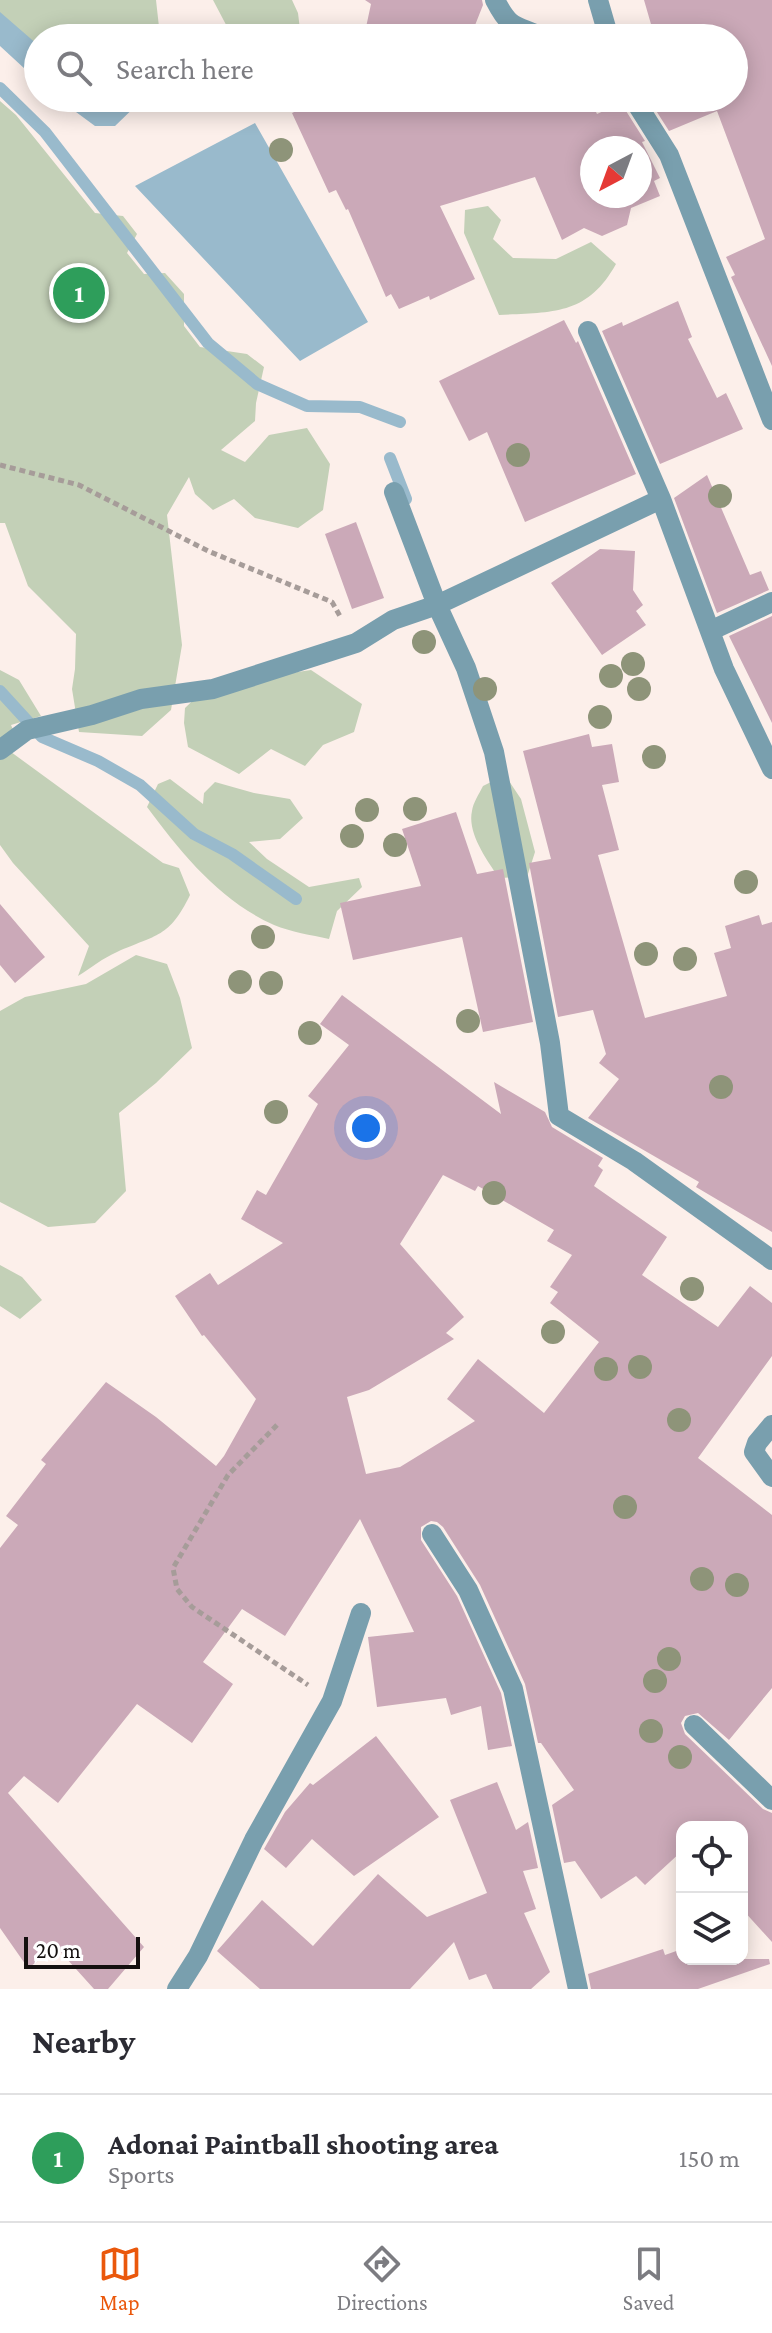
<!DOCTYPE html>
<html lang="en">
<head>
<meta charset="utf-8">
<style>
  body { margin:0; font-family:"Crimson Pro",serif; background:#f7f7f7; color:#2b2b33 }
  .controls { position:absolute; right:24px; bottom:24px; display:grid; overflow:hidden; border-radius:16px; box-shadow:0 4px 20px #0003 }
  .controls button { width:72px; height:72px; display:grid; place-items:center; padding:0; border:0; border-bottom:2px solid #e1e1e2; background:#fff; color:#2b2b33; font:40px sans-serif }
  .compass { position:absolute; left:580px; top:136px; width:72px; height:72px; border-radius:50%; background:#fff; box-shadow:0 4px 20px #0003; rotate:221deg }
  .scale { position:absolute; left:24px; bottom:20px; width:116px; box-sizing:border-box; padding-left:8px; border:4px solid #14100f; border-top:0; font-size:22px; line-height:28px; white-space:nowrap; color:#14100f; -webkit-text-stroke:6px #fff; paint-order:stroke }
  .you { position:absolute; left:366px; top:1128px; width:28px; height:28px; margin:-20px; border:6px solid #fff; border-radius:50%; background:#1a73e8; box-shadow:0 0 0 12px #1a73e833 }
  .badge { display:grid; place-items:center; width:52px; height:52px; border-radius:50%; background:#ea580c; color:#fff; font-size:26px; font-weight:700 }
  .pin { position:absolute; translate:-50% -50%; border:4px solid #fff; box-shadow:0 2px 8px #0006 }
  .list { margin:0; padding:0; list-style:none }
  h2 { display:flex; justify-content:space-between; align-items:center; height:104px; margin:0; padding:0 32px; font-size:34px }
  h2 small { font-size:26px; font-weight:400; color:#7c7c81 }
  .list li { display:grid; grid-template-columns:52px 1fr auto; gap:24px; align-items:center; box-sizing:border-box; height:128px; padding:0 32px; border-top:2px solid #e1e1e2 }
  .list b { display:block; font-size:30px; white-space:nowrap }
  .list p { margin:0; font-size:26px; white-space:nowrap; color:#7c7c81 }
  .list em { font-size:26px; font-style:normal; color:#7c7c81 }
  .icon { flex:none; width:44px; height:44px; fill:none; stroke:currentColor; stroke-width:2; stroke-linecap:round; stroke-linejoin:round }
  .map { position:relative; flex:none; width:772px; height:1989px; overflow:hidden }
  .search { position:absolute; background:#fff; box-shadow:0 4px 20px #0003; left:24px; right:24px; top:24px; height:88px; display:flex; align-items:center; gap:20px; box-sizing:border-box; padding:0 28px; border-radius:44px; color:#7c7c81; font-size:30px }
  .sheet { height:232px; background:#fff }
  nav { display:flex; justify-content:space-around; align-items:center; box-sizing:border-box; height:112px; border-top:2px solid #e1e1e2; background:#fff; font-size:22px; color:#7c7c81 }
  nav a { display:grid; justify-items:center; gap:4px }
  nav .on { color:#ea580c }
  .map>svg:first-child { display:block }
</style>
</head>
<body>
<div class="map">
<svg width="772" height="1989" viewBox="0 0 772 1989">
  <rect width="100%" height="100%" fill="#fcefea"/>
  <path fill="#c3d0b7" d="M0,0H156L159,27L164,38H38V56L0,22Z
    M213,0H292L298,13L301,38H233Z
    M0,101L16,115L95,213L123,216L137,234L127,253L144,274L165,273L184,294V326L200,347L247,354L264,367L256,403L255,421L221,450L245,462L269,435L307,428L330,464L323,510L298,528L255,518L234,499L213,510L195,494L189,477L167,515L182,645L171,710L142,736L79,732L72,689L75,669L76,634L28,586L5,523H0Z
    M488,206L501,220L493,239L513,258L556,259L591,242L616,264C587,316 552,312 499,315L464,233L465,210Z
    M0,670L19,680L41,716L11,725L19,743L11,752L163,863L179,868L190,895C169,938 157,934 117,952C103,958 91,968 78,976L89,946L13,863L0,845Z
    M311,670L362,704L354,732L323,745L305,766L271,749L239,774L188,747L184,723L185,708L209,685Z
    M505,775L521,799L535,852L527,877L499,878C487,860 467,833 472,811C473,803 479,794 483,786Z
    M170,779L203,804L204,793L215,782L254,793L290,799L303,818L280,839L249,842L267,859L309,887L359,878L362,887L337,911L329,939C311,935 291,932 274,925C220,901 182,854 147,807L158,784Z
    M136,955L167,964L180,998L192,1048L156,1083L119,1113L126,1191L95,1223L48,1227L0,1202V1011L25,997L86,984Z
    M0,1265L22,1277L42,1300L20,1319L0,1306Z"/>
  <path fill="#99bacc" d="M0,12L38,45V81L0,46Z
    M57,98H144L115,126H95Z
    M255,123L368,322L300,361L135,186Z"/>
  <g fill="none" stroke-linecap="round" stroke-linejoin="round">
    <path stroke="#99bacc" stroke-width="12" d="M0,88L45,132L208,343L257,384L307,406L360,407L400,422
      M390,458L406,499
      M0,691L42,737L98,761L140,785L194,834L232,854L296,899"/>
  </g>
  <path fill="#cba9b8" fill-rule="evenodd" d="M365,0H482L483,5L470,38H455L421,24L418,38H392L365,32L371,4Z
    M644,0H772V366L731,277L735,275L726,257L765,239L717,111L669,131L648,98H734V38H655Z
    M325,98H589L597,114L621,103L645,141L642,142L660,178L654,181L660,196L631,208L627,225L602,236L584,228L562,240L535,177L440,206L475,279L430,300L429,296L399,309L391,294L386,297L348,209L346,210L336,190L329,193L292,113ZM592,148H640V196H592Z
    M678,301L692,337L688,339L717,398L726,393L743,429L660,464L602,331L622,322L623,326Z
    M564,320L576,343L578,341L636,474L525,522L487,432L469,441L439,381Z
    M707,475L750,575L761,571L769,590L717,613L674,498Z
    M356,522L384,598L352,609L325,534Z
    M600,549L635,551L633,590L643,605L636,611L646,625L602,655L551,583Z
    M772,616V723L729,636Z
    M589,734L592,747L612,744L619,782L602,785L619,850L598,855L645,1018L727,996L714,953L731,948L725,926L759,915L762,925L772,922V1232L696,1187L699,1182L588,1118L619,1079L599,1063L606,1054L593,1010L558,1017L529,863L551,859L523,751Z
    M456,812L477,874L503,869L533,1022L483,1032L462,937L353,960L340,903L421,886L402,829Z
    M0,904L45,957L15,983L0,965Z
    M342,995L501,1114L494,1082L545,1112L552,1127L603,1158L598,1166L603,1170L594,1186L667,1237L642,1275L718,1327L750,1286L772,1303V1356L698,1458L772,1515V1688L729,1740L698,1713L685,1716L681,1723L685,1734L763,1809L772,1813V1942L742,1909V1827H682V1851L645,1885L636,1876L601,1899L575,1861L564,1863L552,1805L574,1790L541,1743H538L525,1684L480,1585L443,1527L437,1522L431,1521L421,1527V1540L457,1596L501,1693L512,1746L488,1750L481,1706L451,1715L446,1698L377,1707L368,1637L414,1632L360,1519L285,1636L242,1609L203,1662L233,1684L192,1743L137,1704L58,1803L24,1776L8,1793L144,1947L108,1989H94L57,1948L28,1968L0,1928V1548L18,1525L6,1516L46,1464L41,1460L106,1382L156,1417L216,1466L224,1456L256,1399L204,1335L202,1336L175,1296L210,1273L218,1285L283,1243L241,1219L257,1190L266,1195L318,1104L308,1096L349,1045L320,1024ZM443,1175L475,1191L478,1186L554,1230L547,1241L572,1255L550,1287L558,1292L550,1303L599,1342L544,1413L478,1359L447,1399L475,1421L400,1467L366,1474L347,1397L369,1390L454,1339L446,1333L464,1317L400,1244Z
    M376,1736L439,1817L354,1876L312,1839L286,1868L264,1849L285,1812L310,1783L313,1785Z
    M497,1782L516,1830L528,1822L538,1868L523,1871L536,1909L524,1913L550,1972L531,1989H493L486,1974L469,1980L454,1942L410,1989H260L217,1951L262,1900L313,1946L378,1874L427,1917L487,1893L450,1800Z
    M663,1949L665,1955L682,1949V1959H769L770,1964L698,1989H591L588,1974Z"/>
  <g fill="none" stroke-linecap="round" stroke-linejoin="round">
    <path stroke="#a69c99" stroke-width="5" stroke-dasharray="6 4" stroke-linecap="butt" d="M0,465L79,485L208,551L332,602L341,618
      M277,1425L228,1475L173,1568L177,1589L192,1607L308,1685"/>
    <path stroke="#799fae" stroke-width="20" d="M495,0C511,31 515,24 544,38
      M598,0L609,38
      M633,98L669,155L772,420
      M588,331L661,499L724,669L772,769
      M394,492L437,605L466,668L494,752L550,1043L559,1116L634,1161L772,1260
      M710,631L772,602
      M0,750L27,730L92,715L141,699L213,689L356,643L393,620L437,605L661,499
      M772,1425L757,1443L754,1452L772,1477
      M432,1534L468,1590L513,1689L578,1989
      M694,1725L772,1800
      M177,1989L198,1956L254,1840L332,1701L361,1613"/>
  </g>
  <g fill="#8e9479">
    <circle cx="281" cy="150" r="12"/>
    <circle cx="518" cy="455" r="12"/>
    <circle cx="720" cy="496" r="12"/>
    <circle cx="424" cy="642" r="12"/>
    <circle cx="633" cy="664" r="12"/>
    <circle cx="611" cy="676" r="12"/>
    <circle cx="485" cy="689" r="12"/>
    <circle cx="639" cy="689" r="12"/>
    <circle cx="600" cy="717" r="12"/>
    <circle cx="654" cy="757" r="12"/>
    <circle cx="415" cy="809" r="12"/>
    <circle cx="367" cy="810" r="12"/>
    <circle cx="352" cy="836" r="12"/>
    <circle cx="395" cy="845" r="12"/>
    <circle cx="746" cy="882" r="12"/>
    <circle cx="263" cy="937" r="12"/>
    <circle cx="646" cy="954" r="12"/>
    <circle cx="685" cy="959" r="12"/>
    <circle cx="240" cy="982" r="12"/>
    <circle cx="271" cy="983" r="12"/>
    <circle cx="468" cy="1021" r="12"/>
    <circle cx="310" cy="1033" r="12"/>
    <circle cx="721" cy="1087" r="12"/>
    <circle cx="276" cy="1112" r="12"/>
    <circle cx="494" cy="1193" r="12"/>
    <circle cx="692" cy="1289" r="12"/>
    <circle cx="553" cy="1332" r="12"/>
    <circle cx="640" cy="1367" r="12"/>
    <circle cx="606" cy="1369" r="12"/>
    <circle cx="679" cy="1420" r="12"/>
    <circle cx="625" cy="1507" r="12"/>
    <circle cx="702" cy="1579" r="12"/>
    <circle cx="737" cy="1585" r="12"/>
    <circle cx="669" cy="1659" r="12"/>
    <circle cx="655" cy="1681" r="12"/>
    <circle cx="651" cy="1731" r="12"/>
    <circle cx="680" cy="1757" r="12"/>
  </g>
</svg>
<div class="controls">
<button><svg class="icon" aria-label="locate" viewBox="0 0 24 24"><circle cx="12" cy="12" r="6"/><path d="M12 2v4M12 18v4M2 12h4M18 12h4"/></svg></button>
<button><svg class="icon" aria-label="layers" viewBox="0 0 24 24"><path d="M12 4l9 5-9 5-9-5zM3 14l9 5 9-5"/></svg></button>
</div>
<svg class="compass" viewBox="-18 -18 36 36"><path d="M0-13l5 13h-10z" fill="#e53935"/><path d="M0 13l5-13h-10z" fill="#7c7c81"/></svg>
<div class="scale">20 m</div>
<div class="you"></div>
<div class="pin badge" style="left:79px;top:293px;background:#2e9e5b">1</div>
<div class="search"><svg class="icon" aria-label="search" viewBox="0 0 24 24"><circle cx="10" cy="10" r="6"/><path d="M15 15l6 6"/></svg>Search here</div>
</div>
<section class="sheet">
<h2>Nearby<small></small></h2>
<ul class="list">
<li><span class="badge" style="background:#2e9e5b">1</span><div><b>Adonai Paintball shooting area</b><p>Sports</p></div><em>150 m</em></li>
</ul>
</section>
<nav>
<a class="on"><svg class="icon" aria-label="map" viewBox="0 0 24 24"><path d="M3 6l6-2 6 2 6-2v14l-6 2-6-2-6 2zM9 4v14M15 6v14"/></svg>Map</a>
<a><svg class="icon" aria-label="directions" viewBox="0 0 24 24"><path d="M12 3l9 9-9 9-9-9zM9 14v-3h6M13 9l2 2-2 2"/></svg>Directions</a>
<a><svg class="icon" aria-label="saved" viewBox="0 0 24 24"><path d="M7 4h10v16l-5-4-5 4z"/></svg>Saved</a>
</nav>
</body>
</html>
